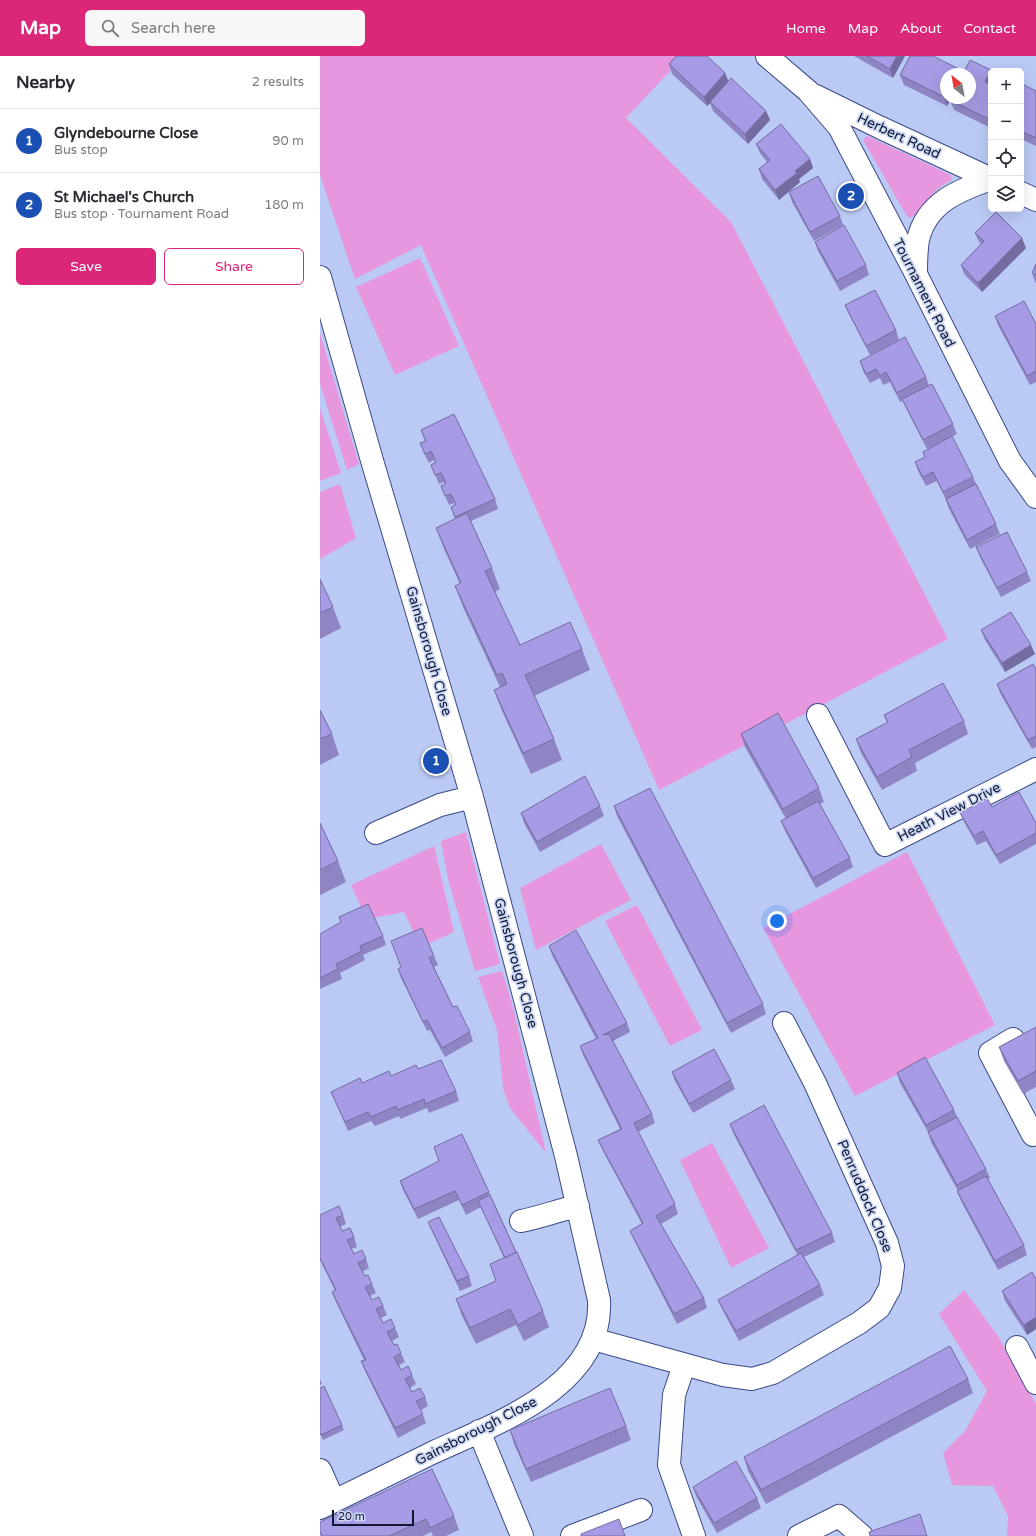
<!DOCTYPE html>
<html lang="en">
<head>
<meta charset="utf-8">
<style>
  body { margin:0; font-family:"Varela Round",sans-serif; background:#f7f7f7; color:#2b2b33 }
  .controls { position:absolute; right:12px; top:12px; display:grid; overflow:hidden; border-radius:6px; box-shadow:0 4px 16px #0002 }
  .controls button { width:36px; height:36px; display:grid; place-items:center; padding:0; border:0; border-bottom:1px solid #e1e1e2; background:#fff; color:#2b2b33; font:20px sans-serif }
  .compass { position:absolute; left:620px; top:12px; width:36px; height:36px; border-radius:50%; background:#fff; box-shadow:0 4px 16px #0002; rotate:329deg }
  .scale { position:absolute; left:12px; bottom:10px; width:82px; box-sizing:border-box; padding-left:4px; border:2px solid #111832; border-top:0; font-size:11px; line-height:14px; white-space:nowrap; color:#111832; -webkit-text-stroke:3px #cdd8f5; paint-order:stroke }
  .you { position:absolute; left:457px; top:865px; width:14px; height:14px; margin:-10px; border:3px solid #fff; border-radius:50%; background:#1a73e8; box-shadow:0 0 0 6px #1a73e833 }
  .badge { display:grid; place-items:center; width:26px; height:26px; border-radius:50%; background:#db2777; color:#fff; font-size:13px; font-weight:700 }
  .pin { position:absolute; translate:-50% -50%; border:2px solid #fff; box-shadow:0 1px 4px #0006 }
  .list { margin:0; padding:0; list-style:none }
  h2 { display:flex; justify-content:space-between; align-items:center; height:52px; margin:0; padding:0 16px; font-size:17px }
  h2 small { font-size:13px; font-weight:400; color:#7c7c81 }
  .list li { display:grid; grid-template-columns:26px 1fr auto; gap:12px; align-items:center; box-sizing:border-box; height:64px; padding:0 16px; border-top:1px solid #e1e1e2 }
  .list b { display:block; font-size:15px; white-space:nowrap }
  .list p { margin:0; font-size:13px; white-space:nowrap; color:#7c7c81 }
  .list em { font-size:13px; font-style:normal; color:#7c7c81 }
  .actions { display:flex; gap:8px; padding:12px 16px }
  .actions a { flex:1; padding:9px 0; border:1px solid #db2777; border-radius:6px; text-align:center; font-size:14px; color:#db2777 }
  .actions .main { background:#db2777; color:#fff }
  .icon { flex:none; width:22px; height:22px; fill:none; stroke:currentColor; stroke-width:2; stroke-linecap:round; stroke-linejoin:round }
  .map { position:relative; flex:none; width:716px; height:1480px; overflow:hidden }
  header { display:flex; align-items:center; gap:24px; box-sizing:border-box; height:56px; padding:0 20px; background:#db2777; color:#fff }
  header strong { font-size:19px }
  nav { display:flex; gap:22px; margin-inline-start:auto; font-size:14px }
  .search { width:280px; height:36px; background:#f7f7f7; display:flex; align-items:center; gap:10px; box-sizing:border-box; padding:0 14px; border-radius:6px; color:#7c7c81; font-size:15px }
  main { display:flex }
  aside { flex:1; background:#fff }
  .map>svg:first-child { display:block }
</style>
</head>
<body>
<header>
<strong>Map</strong>
<div class="search"><svg class="icon" aria-label="search" viewBox="0 0 24 24"><circle cx="10" cy="10" r="6"/><path d="M15 15l6 6"/></svg>Search here</div>
<nav><a>Home</a><a>Map</a><a>About</a><a>Contact</a></nav>
</header>
<main>
<aside>
<h2>Nearby<small>2 results</small></h2>
<ul class="list">
<li><span class="badge" style="background:#1a4fb4">1</span><div><b>Glyndebourne Close</b><p>Bus stop</p></div><em>90 m</em></li>
<li><span class="badge" style="background:#1a4fb4">2</span><div><b>St Michael's Church</b><p>Bus stop · Tournament Road</p></div><em>180 m</em></li>
</ul>
<div class="actions"><a class="main">Save</a><a>Share</a></div>
</aside>
<div class="map">
<svg width="716" height="1480" viewBox="0 0 716 1480">
  <rect width="100%" height="100%" fill="#bbcaf5"/>
  <path fill="#e697de" d="M0,0H364L306,62L411,166L628,583L339,734L101,189L35,223L0,119Z
    M547,80L631,119L632,124L617,133L594,160L589,162L585,157L543,84Z
    M100,202L139,290L75,319L36,231Z
    M0,277L39,408L27,414L0,328Z
    M0,352L21,417L0,425Z
    M20,428L36,482L0,503V436Z
    M146,776L180,908L155,915L129,827L121,785Z
    M281,788L311,844L216,894L200,832Z
    M114,790L134,876L108,888L98,885L84,856L53,862L45,860L31,829Z
    M587,796L675,969L535,1040L443,872Z
    M317,849L382,974L350,990L285,865Z
    M182,915L193,951L226,1097L190,1052L183,1032L177,974L158,921Z
    M392,1087L449,1192L411,1212L360,1104Z
    M644,1234L678,1280L716,1348V1480H687L688,1460L673,1430L632,1429L623,1397L645,1375L667,1335L619,1258Z"/>
  <g fill="none" stroke-linecap="round" stroke-linejoin="round">
    <defs>
      <path id="minor" d="M447,0L488,35L519,71L596,218L690,405L716,441
        M496,40L559,71L671,123
        M701,137L716,144
        M596,218C596,207 596,195 598,184C606,147 639,134 671,123
        M0,221L53,408L152,741L246,1100L279,1244C284,1330 177,1367 114,1396C76,1415 38,1433 0,1452
        M498,659L565,789L716,713
        M56,777L120,749L152,741
        M693,983L670,997L713,1079L716,1078
        M201,1165C221,1161 239,1154 258,1150
        M273,1283L403,1319L432,1323L453,1317L539,1267L559,1252L570,1232L573,1210L567,1187L495,1027L464,967
        M697,1291L716,1327
        M364,1309L354,1339L349,1409L374,1480
        M159,1375L202,1480
        M0,1414L14,1445
        M252,1480L321,1454
        M479,1480L519,1460L542,1480"/>
    </defs>
    <use href="#minor" stroke="#3a4a88" stroke-width="24"/>
    <use href="#minor" stroke="#fff" stroke-width="22"/>
  </g>
  <path fill="#8f85c4" d="M534,0H585L573,22Z
    M590,0L626,42H631L627,50L584,29L580,19Z
    M349,8L405,17L408,25L446,55L450,64L428,88L393,55L390,47L387,50L352,18Z
    M671,14L672,15H671V72L634,54L630,44Z
    M716,35V90L701,83V37Z
    M436,88L490,103L493,112L479,123L480,126L459,144L442,123L439,113L447,106L440,97Z
    M469,136L520,160L523,169L494,185L472,146Z
    M655,177L706,192L662,236L644,218L641,209L661,188L659,186Z
    M495,186L546,209L549,219L520,235L498,195Z
    M716,208V227L715,226L712,217Z
    M525,249L576,274L579,284L550,299L529,258Z
    M675,260L716,268V326L710,329L678,269Z
    M540,305L606,321L609,329L633,368L637,378L607,393L586,352L583,345L580,346L570,326L563,329L560,322L550,327L543,315Z
    M101,374L175,443L178,453L151,465L172,512L180,533L175,536L200,589L262,593L270,614L214,640L234,683L242,704L211,718L182,655L174,634L180,631L143,551L135,530L140,528L124,493L116,472L135,463L131,451L135,449V447L129,449L121,430L125,428L124,426L119,428L111,409L115,406L114,404L109,407L104,397L100,387L105,385Z
    M603,396L653,421L656,428L676,468L680,478L650,493L629,453L626,444L617,425L606,430L598,415L595,406L605,401Z
    M656,491L707,516L711,525L681,541L660,501Z
    M0,523L13,551L21,572L0,583Z
    M661,574L715,598L685,616L665,584Z
    M716,613V691L712,693L680,637L677,628Z
    M0,654L12,678L19,699L0,709Z
    M564,659L644,665L648,678L595,707L597,715L562,734L541,697L536,683L567,667Z
    M421,678L499,732L504,746L500,748L530,802L533,811L496,832L465,775L461,765L466,763L425,691Z
    M280,750L284,760L220,796L204,767L201,757Z
    M294,750L443,948L446,958L411,977L297,760Z
    M672,751L716,767V788L680,808L666,785L657,789L644,766L640,757Z
    M0,767L18,805L26,826L0,839Z
    M0,878L63,880L66,889L43,899L45,904L20,917L22,923L0,933Z
    M229,890L307,967L310,976L293,985L332,1058L335,1067L318,1076L355,1148L358,1158L341,1168L384,1242L387,1252L357,1268L314,1184L310,1175L322,1168L282,1093L278,1084L300,1073L263,999L260,990L276,983L232,899Z
    M114,900L118,909L114,911L133,951L150,976L153,985L125,1001L110,974L107,975L81,922L78,913Z
    M716,971V1031L703,1038L684,1005L679,991Z
    M98,1013L136,1035L139,1045L109,1057L107,1052L80,1063L79,1060L55,1070L51,1065L28,1075L15,1045L11,1036Z
    M352,1016L411,1024L415,1033L373,1057L355,1025Z
    M577,1017L634,1054L638,1063L666,1113L670,1122L668,1123L704,1189L707,1199L678,1214L641,1145L637,1135H638L611,1086L608,1076L580,1027Z
    M410,1068L512,1177L515,1186L484,1201L500,1229L504,1239L419,1285L402,1253L398,1244L478,1200L413,1077Z
    M114,1091L169,1136L223,1255L229,1271L204,1285L196,1269L156,1288L142,1260L136,1243L176,1225L170,1208L184,1202L161,1151L146,1159L139,1144L98,1163L83,1134L80,1125L119,1105Z
    M0,1159H23L26,1168L20,1171L22,1175L34,1181L37,1191L31,1193L34,1198L46,1203L49,1212L42,1216L45,1220L52,1228L56,1237L50,1240L52,1244L63,1250L67,1259L61,1262L63,1267L75,1272L79,1281L72,1285L74,1289L81,1297L85,1306L79,1309L81,1314L92,1319L96,1328L90,1332L92,1336L105,1341L108,1350L101,1354L106,1367L78,1382L45,1315L41,1305L44,1304L16,1246L12,1236L15,1235L0,1204Z
    M108,1166L149,1220L152,1230L140,1235L112,1175Z
    M716,1223V1273L707,1279L685,1245L682,1235Z
    M0,1323L2,1328L0,1329Z
    M648,1323L653,1337L446,1448L428,1415L424,1401Z
    M0,1332L22,1369L24,1374L3,1384L0,1377Z
    M306,1370L311,1384L211,1426L194,1388L190,1374Z
    M373,1431L437,1442L441,1452L397,1477L376,1440Z
    M134,1460L139,1474L126,1480H113L111,1476L103,1480H1L0,1478V1466Z"/>
  <path fill="#746ca0" d="M577,0H585L573,22L570,13Z
    M637,12L640,18H635Z
    M671,14L672,15H671V31L665,26Z
    M405,17L409,27L390,46V47L387,50L384,41Z
    M626,35V42H631L627,50L624,41Z
    M446,55L450,64L428,88L425,78Z
    M490,103L493,112L479,123L480,126L459,144L455,134L475,115Z
    M702,182L706,192L662,236L658,227Z
    M711,589L715,598L685,616L682,607Z
    M716,1261V1273L707,1279L704,1269Z"/>
  <path fill="#a69be4" stroke="#746ca0" d="M356,0H387L405,17L384,41L349,8Z
    M547,0H577L570,13Z
    M590,0H613L637,12L635,18H626V35L624,41L580,19Z
    M650,4L671,14L665,26L671,29V64L630,44L631,42H650V18H643Z
    M411,22L446,55L425,78L390,46Z
    M704,29L716,35V82L701,75V37Z
    M461,68L490,103L475,115L477,117L455,134L439,113L450,104L436,88Z
    M498,120L520,160L490,176L469,136Z
    M676,156L702,182L658,227L641,209L664,185L655,177Z
    M524,169L546,209L517,225L495,186Z
    M716,208V219L712,217Z
    M555,234L576,274L546,290L525,249Z
    M704,245L716,268V315L707,320L675,260Z
    M585,281L606,321L577,337L566,316L560,320L556,313L546,318L540,305Z
    M612,328L633,368L603,384L582,343Z
    M134,358L175,443L135,461L131,451L136,448L131,438L125,440L121,430L126,427L121,417L115,419L111,409L116,406L111,395L105,398L100,387L106,385L101,374Z
    M632,380L653,421L623,436L613,416L603,421L595,406L605,401L603,396Z
    M656,428L676,468L647,484L626,443Z
    M147,457L172,512L165,515L200,589L250,566L262,593L205,619L234,683L203,697L174,634L187,628L182,617L177,619L135,530L141,527L116,472Z
    M687,476L707,516L677,532L656,491Z
    M0,523L13,551L0,557Z
    M691,556L711,589L682,607L661,574Z
    M713,608L716,613V680L708,684L677,628Z
    M623,627L644,665L589,694L592,701L557,721L536,683L568,666L564,659Z
    M0,654L12,678L0,683Z
    M458,657L499,732L463,753L421,678Z
    M265,720L280,750L217,786L201,757Z
    M330,732L443,948L407,967L294,750Z
    M699,736L716,767V777L676,799L663,775L654,780L640,757L667,742L672,751Z
    M498,745L530,802L493,822L461,765Z
    M0,767L18,805L0,814Z
    M48,848L63,880L40,890L42,895L16,908L18,913L0,922V878L21,866L19,861Z
    M102,872L114,900L109,902L133,951L137,950L150,976L122,992L107,964L103,966L78,913L81,911L71,885Z
    M256,874L307,967L283,979L289,978L332,1058L314,1067L355,1148L336,1160L384,1242L354,1258L310,1175L323,1167L278,1084L302,1073L260,990L278,982L229,890Z
    M716,971V1015L698,1025L679,991Z
    M394,993L411,1024L369,1048L352,1016Z
    M605,1001L634,1054L606,1069L577,1017Z
    M121,1004L136,1035L105,1048L104,1043L77,1054L76,1050L51,1061L48,1056L25,1066L11,1036L40,1022L42,1027L69,1015L71,1020L96,1009L98,1013Z
    M444,1049L512,1177L476,1194L410,1068Z
    M637,1061L666,1113L637,1129L608,1076Z
    M142,1078L169,1136L142,1149L135,1135L94,1153L80,1125L119,1105L114,1091Z
    M666,1120L704,1189L675,1205L637,1135Z
    M170,1139L196,1196L185,1202L158,1145Z
    M19,1150L23,1159L16,1162L22,1175L30,1172L34,1181L27,1184L34,1198L42,1194L46,1203L38,1207L45,1220L48,1219L52,1228L45,1231L52,1244L59,1241L63,1250L56,1253L63,1267L71,1263L75,1272L67,1276L74,1289L77,1288L81,1297L74,1301L81,1314L88,1310L92,1319L85,1323L92,1336L100,1332L105,1341L96,1345L103,1358L75,1372L41,1305L46,1304L12,1236L16,1234L0,1202V1159Z
    M119,1161L149,1220L137,1225L108,1166Z
    M197,1196L223,1255L198,1269L190,1253L150,1272L136,1243L176,1225L170,1208Z
    M481,1197L500,1229L416,1275L398,1244Z
    M712,1216L716,1223V1261L704,1269L682,1235Z
    M630,1290L648,1323L441,1434L424,1401Z
    M4,1330L22,1369L1,1379L0,1376V1332Z
    M290,1332L306,1370L206,1413L190,1374Z
    M416,1405L437,1442L394,1467L373,1431Z
    M112,1413L134,1460L110,1472L106,1463L69,1480H2L0,1476V1466Z
    M600,1458L607,1480H550L549,1476Z
    M299,1463L305,1480H261V1478Z"/>
  <g text-anchor="middle" dominant-baseline="central" stroke-width="3.5" stroke-linejoin="round" paint-order="stroke">
    <g font-size="14" fill="#111832" stroke="#cdd8f5">
      <text transform="translate(579 80) rotate(25)">Herbert Road</text>
      <text transform="translate(604 237) rotate(63)">Tournament Road</text>
      <text transform="translate(109 595) rotate(74)">Gainsborough Close</text>
      <text transform="translate(629 756) rotate(-27)">Heath View Drive</text>
      <text transform="translate(196 907) rotate(75)">Gainsborough Close</text>
      <text transform="translate(545 1140) rotate(67)">Penruddock Close</text>
      <text transform="translate(156 1375) rotate(-27)">Gainsborough Close</text>
    </g>
  </g>
</svg>
<div class="controls">
<button>+</button>
<button>−</button>
<button><svg class="icon" aria-label="locate" viewBox="0 0 24 24"><circle cx="12" cy="12" r="6"/><path d="M12 2v4M12 18v4M2 12h4M18 12h4"/></svg></button>
<button><svg class="icon" aria-label="layers" viewBox="0 0 24 24"><path d="M12 4l9 5-9 5-9-5zM3 14l9 5 9-5"/></svg></button>
</div>
<svg class="compass" viewBox="-18 -18 36 36"><path d="M0-13l5 13h-10z" fill="#e53935"/><path d="M0 13l5-13h-10z" fill="#7c7c81"/></svg>
<div class="scale">20 m</div>
<div class="you"></div>
<div class="pin badge" style="left:116px;top:705px;background:#1a4fb4">1</div>
<div class="pin badge" style="left:531px;top:140px;background:#1a4fb4">2</div>
</div>
</main>
</body>
</html>
